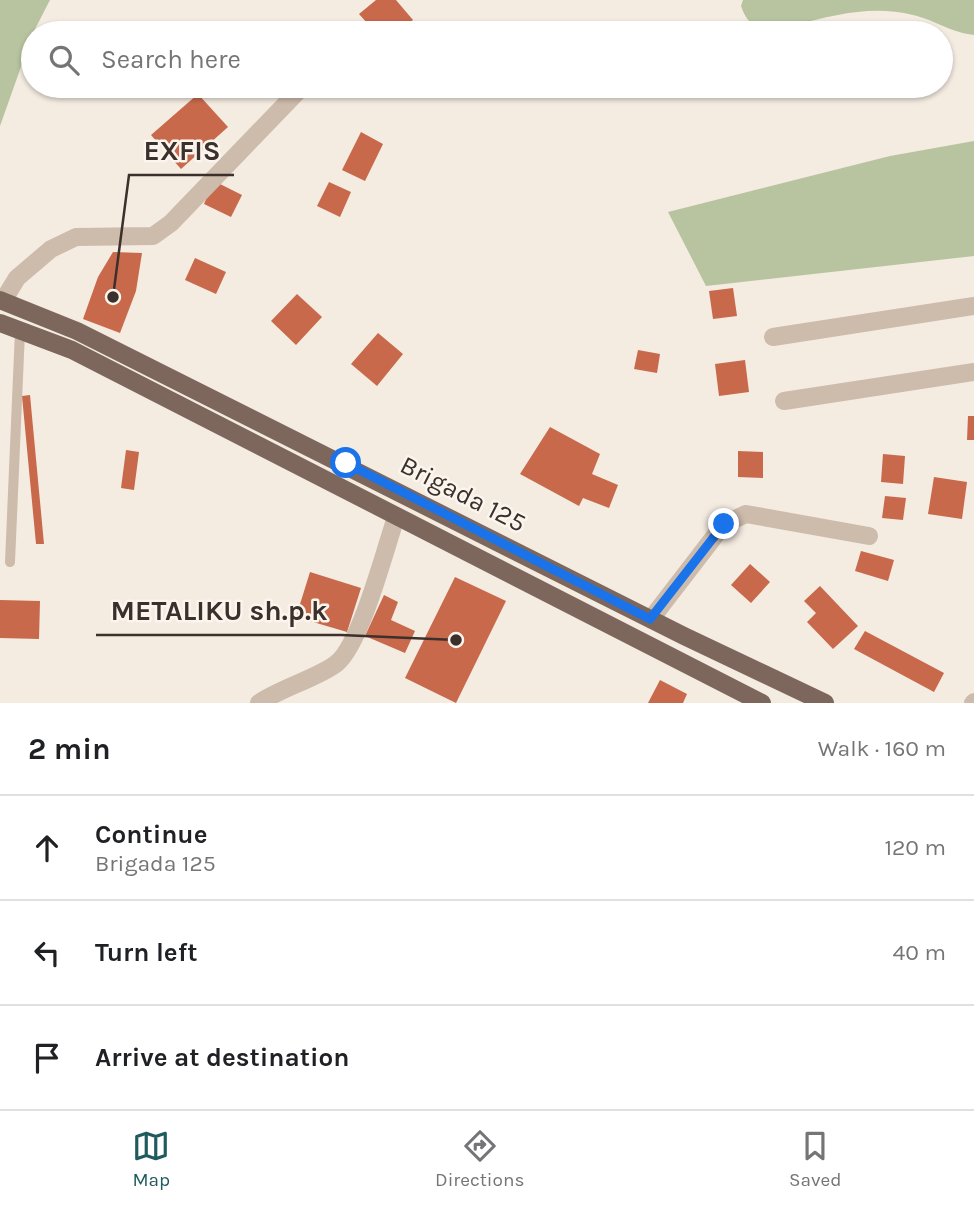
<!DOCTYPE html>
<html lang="en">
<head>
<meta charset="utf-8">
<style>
  body { margin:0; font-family:Karla,sans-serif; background:#f2f2f2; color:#202124 }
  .stop { position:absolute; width:21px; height:21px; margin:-16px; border:5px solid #1a73e8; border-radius:50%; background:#fff }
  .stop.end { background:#1a73e8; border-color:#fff; box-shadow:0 2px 7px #0008 }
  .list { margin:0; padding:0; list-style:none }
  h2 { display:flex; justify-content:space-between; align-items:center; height:91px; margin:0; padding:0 28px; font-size:30px }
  h2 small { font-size:23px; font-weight:400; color:#757577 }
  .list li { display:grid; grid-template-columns:46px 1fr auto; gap:21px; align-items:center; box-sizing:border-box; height:105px; padding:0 28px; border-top:2px solid #e0e0e0 }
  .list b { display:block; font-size:26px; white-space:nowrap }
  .list p { margin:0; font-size:23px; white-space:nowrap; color:#757577 }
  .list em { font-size:23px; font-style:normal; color:#757577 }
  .icon { flex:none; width:38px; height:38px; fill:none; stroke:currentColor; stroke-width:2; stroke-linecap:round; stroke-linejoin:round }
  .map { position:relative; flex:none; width:974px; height:703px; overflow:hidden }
  .search { position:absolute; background:#fff; box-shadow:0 2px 5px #0004; left:21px; right:21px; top:21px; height:77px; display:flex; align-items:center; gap:18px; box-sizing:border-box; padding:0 24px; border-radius:38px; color:#757577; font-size:26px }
  .sheet { height:406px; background:#fff }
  nav { display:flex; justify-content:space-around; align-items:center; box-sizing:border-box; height:98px; border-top:2px solid #e0e0e0; background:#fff; font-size:19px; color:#757577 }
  nav a { display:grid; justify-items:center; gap:4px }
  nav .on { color:#1f5a5e }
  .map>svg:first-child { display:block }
</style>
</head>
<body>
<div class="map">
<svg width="974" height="703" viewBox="0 0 974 703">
  <rect width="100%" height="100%" fill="#f4ebe1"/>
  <path fill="#b8c4a0" d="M0,0H50L33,33L0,126Z
    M743,0H974V35C949,32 935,20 913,15C872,5 835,15 795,25L790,33C766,31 749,31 741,6Z
    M974,141V256L706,286L668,212L890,156Z"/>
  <path fill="#c8694b" d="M376,0H396L413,20L397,33H376L359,14Z
    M198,94L228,127L181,169L151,135Z
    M361,132L383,144L365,181L342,170Z
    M214,181L242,195L231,217L204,204Z
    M329,182L351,192L340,217L317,206Z
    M113,252L142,253L136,291L120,333L83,319L98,277Z
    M195,258L226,272L216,294L185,280Z
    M733,288L737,316L713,319L709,291Z
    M297,294L322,317L296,345L271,321Z
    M378,333L403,354L377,386L351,364Z
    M638,350L660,354L657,373L634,369Z
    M745,360L749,392L719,396L715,364Z
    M30,395L44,544H36L22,396Z
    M968,416H974V440H967Z
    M550,427L600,454L592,474L618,485L609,508L583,498L579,506L520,474Z
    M126,450L139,452L134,490L121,488Z
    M738,451L763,452V478L738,477Z
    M883,454L905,456L903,484L881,482Z
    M934,477L967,482L962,519L928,514Z
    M885,496L906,498L903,520L882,518Z
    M861,551L894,560L888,581L855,571Z
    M750,564L770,582L751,603L731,585Z
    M310,572L361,588L347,632L296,617Z
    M455,577L506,601L456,703L405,678Z
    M820,586L858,626L833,649L807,622L816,613L804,601Z
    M384,595L398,602L391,620L415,631L405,653L365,636Z
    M0,600L40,601L39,639L0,638Z
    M865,631L944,673L934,692L854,649Z
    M660,680L687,694L683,703H648Z"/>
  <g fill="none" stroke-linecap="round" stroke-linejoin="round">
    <path stroke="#cdbbac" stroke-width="10" d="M10,562L20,331"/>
    <path stroke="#cdbbac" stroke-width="18" d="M3,301L17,278L51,249L76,237L153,236L171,223L303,86
      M773,337L974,306
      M784,401L974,372
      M651,619L724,524L746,514L869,536
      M259,703C281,688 320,677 337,663C361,643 385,550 396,517
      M973,703L974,702"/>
    <path stroke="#7d675c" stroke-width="18" d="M0,300L77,331L684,636L825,703
      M0,323L72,350L762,703"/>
  </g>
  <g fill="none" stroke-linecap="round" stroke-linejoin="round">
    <path stroke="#1a73e8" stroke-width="9" d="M346,463L650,619L724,524"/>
  </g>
  <g text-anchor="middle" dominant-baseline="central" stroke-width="5" stroke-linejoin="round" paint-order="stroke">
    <g font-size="26" fill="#3b302b" stroke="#fbf5ee">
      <text transform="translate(463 494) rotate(27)">Brigada 125</text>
    </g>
  </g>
  <path fill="none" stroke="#3b302b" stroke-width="2.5" d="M113 297L129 175H234M456 640L341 635H96"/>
  <g fill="#3b302b" stroke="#fbf5ee" stroke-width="2.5">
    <circle cx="113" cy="297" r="7"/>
    <circle cx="456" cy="640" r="7"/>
  </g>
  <g font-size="28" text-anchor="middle" font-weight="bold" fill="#3b302b" stroke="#fbf5ee" stroke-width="5" stroke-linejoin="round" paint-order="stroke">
    <text x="182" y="160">EXFIS</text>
    <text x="219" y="620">METALIKU sh.p.k</text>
  </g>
</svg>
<div class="stop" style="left:346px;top:463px"></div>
<div class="stop end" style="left:724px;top:524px"></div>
<div class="search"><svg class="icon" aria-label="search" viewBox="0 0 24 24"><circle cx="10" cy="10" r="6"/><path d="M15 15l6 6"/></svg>Search here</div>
</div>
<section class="sheet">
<h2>2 min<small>Walk · 160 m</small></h2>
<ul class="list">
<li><svg class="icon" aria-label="ahead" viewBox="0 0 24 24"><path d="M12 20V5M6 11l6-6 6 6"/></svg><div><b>Continue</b><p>Brigada 125</p></div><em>120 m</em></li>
<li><svg class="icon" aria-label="left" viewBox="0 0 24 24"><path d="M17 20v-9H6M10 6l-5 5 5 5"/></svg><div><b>Turn left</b></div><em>40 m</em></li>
<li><svg class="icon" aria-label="arrive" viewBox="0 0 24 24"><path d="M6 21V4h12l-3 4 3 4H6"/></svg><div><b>Arrive at destination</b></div></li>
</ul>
</section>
<nav>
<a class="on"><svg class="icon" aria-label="map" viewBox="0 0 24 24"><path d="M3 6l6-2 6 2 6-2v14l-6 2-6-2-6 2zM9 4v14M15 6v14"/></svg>Map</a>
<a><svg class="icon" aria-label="directions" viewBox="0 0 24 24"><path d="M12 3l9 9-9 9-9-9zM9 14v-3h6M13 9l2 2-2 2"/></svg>Directions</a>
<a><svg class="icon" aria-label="saved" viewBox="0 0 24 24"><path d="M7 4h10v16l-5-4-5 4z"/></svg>Saved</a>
</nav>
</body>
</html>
